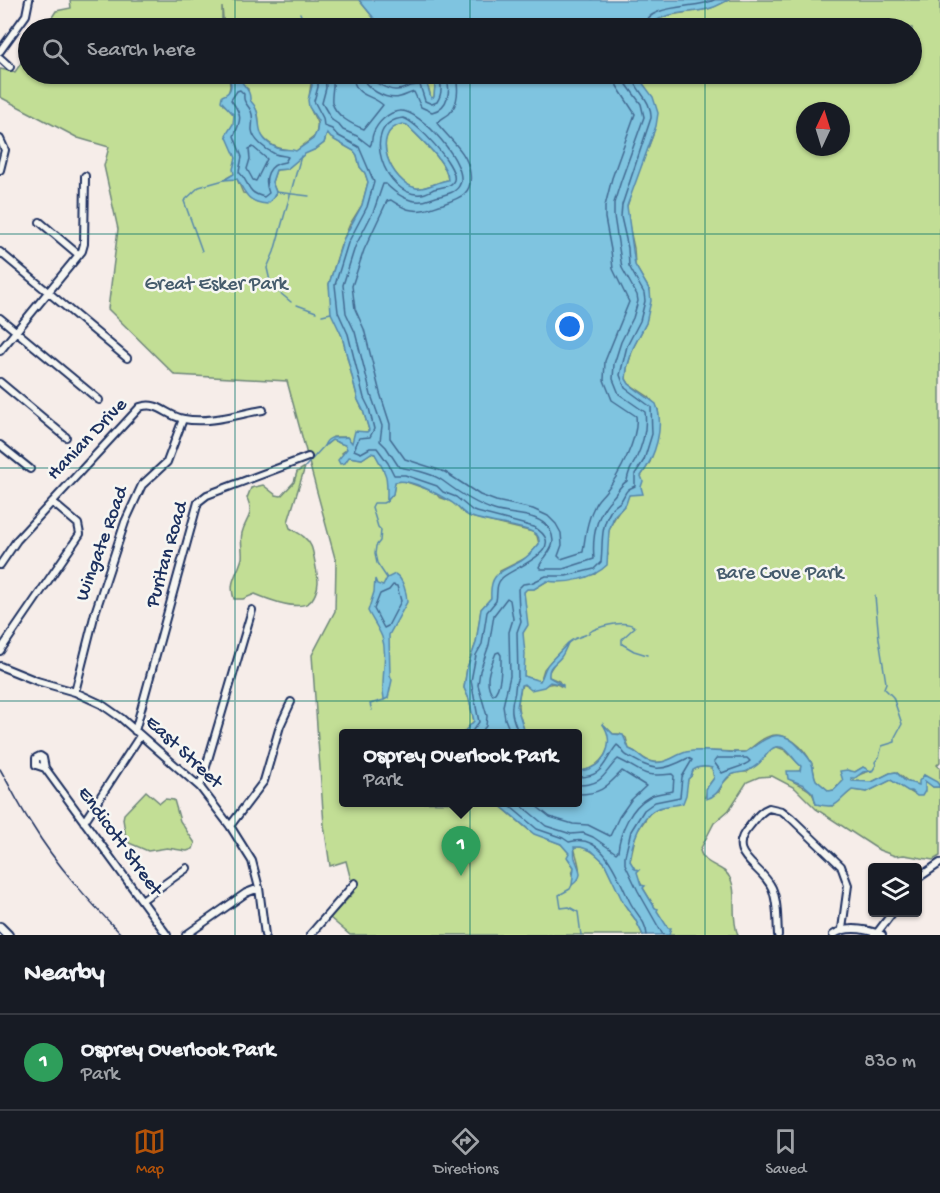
<!DOCTYPE html>
<html lang="en">
<head>
<meta charset="utf-8">
<style>
  body { margin:0; font-family:"Gochi Hand",sans-serif; background:#20242c; color:#f1f3f6 }
  .controls { position:absolute; right:18px; bottom:18px; display:grid; overflow:hidden; border-radius:6px; box-shadow:0 2px 4px #0004 }
  .controls button { width:54px; height:54px; display:grid; place-items:center; padding:0; border:0; border-bottom:2px solid #363941; background:#171b24; color:#f1f3f6; font:30px sans-serif }
  .compass { position:absolute; left:796px; top:102px; width:54px; height:54px; border-radius:50%; background:#171b24; box-shadow:0 2px 4px #0004; rotate:4deg }
  .you { position:absolute; left:570px; top:327px; width:21px; height:21px; margin:-15px; border:4px solid #fff; border-radius:50%; background:#1a73e8; box-shadow:0 0 0 9px #1a73e833 }
  .badge { display:grid; place-items:center; width:39px; height:39px; border-radius:50%; background:#b45309; color:#fff; font-size:20px; font-weight:700 }
  .pin { position:absolute; translate:-50% -50px; filter:drop-shadow(0 2px 3px #0008) }
  .pin::after { content:''; position:absolute; top:32px; width:21px; height:18px; background:inherit; clip-path:polygon(0 0,100% 0,50% 100%) }
  .popup { position:absolute; left:339px; top:729px; width:243px; height:78px; box-sizing:border-box; display:grid; place-content:center; border-radius:6px; background:#171b24; filter:drop-shadow(0 2px 4px #0005); font-size:20px; white-space:nowrap; color:#9ea1a6 }
  .popup b { font-size:22px; color:#f1f3f6 }
  .popup::after { content:''; position:absolute; left:50%; top:100%; margin-left:-12px; border:12px solid transparent; border-top-color:#171b24 }
  .list { margin:0; padding:0; list-style:none }
  h2 { display:flex; justify-content:space-between; align-items:center; height:78px; margin:0; padding:0 24px; font-size:26px }
  h2 small { font-size:20px; font-weight:400; color:#9ea1a6 }
  .list li { display:grid; grid-template-columns:39px 1fr auto; gap:18px; align-items:center; box-sizing:border-box; height:96px; padding:0 24px; border-top:2px solid #363941 }
  .list b { display:block; font-size:22px; white-space:nowrap }
  .list p { margin:0; font-size:20px; white-space:nowrap; color:#9ea1a6 }
  .list em { font-size:20px; font-style:normal; color:#9ea1a6 }
  .icon { flex:none; width:33px; height:33px; fill:none; stroke:currentColor; stroke-width:2; stroke-linecap:round; stroke-linejoin:round }
  .map { position:relative; flex:none; width:940px; height:935px; overflow:hidden }
  .search { position:absolute; background:#171b24; box-shadow:0 2px 4px #0004; left:18px; right:18px; top:18px; height:66px; display:flex; align-items:center; gap:15px; box-sizing:border-box; padding:0 21px; border-radius:33px; color:#9ea1a6; font-size:22px }
  .sheet { height:174px; background:#171b24 }
  nav { display:flex; justify-content:space-around; align-items:center; box-sizing:border-box; height:84px; border-top:2px solid #363941; background:#171b24; font-size:16px; color:#9ea1a6 }
  nav a { display:grid; justify-items:center; gap:3px }
  nav .on { color:#b45309 }
  .map>svg:first-child { display:block }
</style>
</head>
<body>
<div class="map">
<svg width="940" height="935" viewBox="0 0 940 935">
  <rect width="100%" height="100%" fill="#f6ede9"/>
  <filter id="ink" filterUnits="userSpaceOnUse"><feTurbulence type="fractalNoise" baseFrequency=".0167" numOctaves="2"/><feDisplacementMap in="SourceGraphic" scale="12" xChannelSelector="R" yChannelSelector="G"/><feConvolveMatrix kernelMatrix="1 2 1 2 8 2 1 2 1" color-interpolation-filters="sRGB"/></filter>
  <g filter="url(#ink)">
    <path fill="#c2de95" stroke="#6e867a" stroke-width="1.5" fill-rule="evenodd" d="M70,0H359L382,28H224L222,7V28H45L56,11L71,8Z
      M729,0H940V762L937,765L940,768V786L924,775L920,785L910,783L896,772L890,773L872,782L852,781L850,777C858,777 863,772 870,771L863,767L855,772H850L834,790L829,791L816,780C813,774 814,767 811,762C804,748 787,731 770,736C760,739 754,746 746,752C729,753 701,748 685,753C674,757 665,764 653,762C642,761 640,752 629,749L626,738L620,734H613L604,725L610,737C610,755 595,771 578,771V734L525,733C518,709 515,710 522,684C542,695 547,676 562,687L559,681L549,677L548,673L566,645L551,661L544,669L540,682L524,676C523,667 521,637 524,628L526,627L524,592L526,589H534L547,581L570,580L595,574L608,555C603,539 612,519 622,508C626,504 626,498 629,495C632,492 638,490 641,487V476L650,462L658,435L659,419L658,409L649,397L629,384L626,379L627,368L633,348L646,323L650,291L635,265L634,248L627,216V206L633,186L653,135L643,84L636,74H912V28H647C664,10 689,15 711,8C718,6 723,2 729,0ZM805,111H841V147H805Z
      M28,53V74H226C234,85 228,93 224,105L229,108L234,115C233,129 235,142 236,155C236,162 233,167 234,174L225,179H237L243,193L273,198L276,192L272,182L276,170L287,169L305,153L316,149L324,143L327,133L331,138L354,151L357,155L360,167L365,173L368,182L362,205L350,224L341,245L329,284L333,314L342,336L358,400L363,410L369,430L367,432H363L352,443L347,437H333L326,445L332,440L345,445L347,449L342,453L349,457L362,459L371,453L375,454L383,466L389,479L387,501L393,494L395,482L404,481L435,492L439,497L453,502L461,511L471,517L533,532L537,536L539,544L528,557L500,571L491,598L481,609L476,643L467,668L464,688L469,699L474,721L463,733L344,734V802L497,803L530,831L561,844L569,853L568,858L574,867L572,875L578,877C582,870 576,856 574,847C586,845 596,853 604,862L628,910L635,919L643,935H350L330,918L354,892L346,861L330,866L324,825L312,655L335,611L336,562L287,381L175,375L108,309L118,229L104,166L109,147L78,138L0,97V69L15,72Z
      M238,74H312C312,83 308,97 309,103C311,118 322,119 315,136L296,151C278,149 269,147 258,131C260,118 259,109 249,101L248,89L241,84Z
      M373,74H429L435,85L434,98H431L429,89L400,82L393,84Z
      M402,124L407,125C419,138 447,161 448,180C438,181 426,190 416,188C391,183 369,131 402,124Z
      M305,467L288,522L290,528C298,533 307,537 311,546C313,549 318,578 318,582C318,588 314,600 308,603C296,611 267,599 255,594L243,599H234C228,581 238,574 242,558C243,550 240,541 242,533C246,517 255,516 247,498L251,488L263,485L276,495L281,496L294,482L297,472Z
      M777,747L785,750L801,766L800,771L794,772L791,780C803,789 812,785 816,804L833,806L852,790L867,792L891,780L914,794L925,784L926,781L933,787H940V856L933,860L904,855L895,856L879,850L816,809L795,788L772,776L759,777L747,782L729,810L714,823L700,850C703,866 724,865 730,878C738,892 730,917 738,935H669V931L643,888L630,861L631,856L636,833L649,814L657,808L667,806L687,785L688,779L691,776L693,770C699,766 705,766 712,768L714,778L708,786L705,797L719,792L723,783L731,775L739,772H747L759,763L771,748Z
      M146,791L160,803L165,799L174,800L180,821L195,843L193,849L187,851L167,848L148,851L129,843L126,838L123,819L124,814Z"/>
    <path fill="#7fc4e0" stroke="#5788ac" stroke-width="1.5" fill-rule="evenodd" d="M359,0H729C723,2 718,6 711,8C689,15 665,9 647,28H382Z
      M226,74H238C241,85 251,89 250,100C267,117 249,136 277,148C283,151 290,148 296,151L313,139L317,131L318,121L309,107L308,100L312,86V74H373L393,84L408,78H422L427,84L431,98L434,97L435,85L429,74H636L653,97L658,113L656,126L627,206L635,265L650,291L651,301L646,323L633,348L627,368L626,379L629,384L656,404C665,427 655,457 641,476L643,481L641,487L643,494L629,495L626,504L614,516L609,531L607,565C593,579 566,584 547,581L534,589H527L524,592L528,625L523,633L525,654L524,676L540,681C544,675 544,668 549,663C555,656 562,650 568,643C566,648 564,653 561,657C555,665 548,665 549,677L563,685V687L559,684L550,682L544,687L531,690L524,684L521,685L517,707L525,733H463L474,721L469,699L464,688L467,668L476,643L481,609L491,598C489,572 502,572 521,561C529,556 534,550 539,544C539,540 540,538 537,535C528,526 484,523 469,516C462,513 458,506 451,502C439,495 409,477 395,482L393,494L387,501C387,474 388,478 375,454L371,453L362,459L349,457L345,463L340,464L338,460L347,449L345,445L332,440L324,446C328,434 337,439 347,437L352,443L355,431L367,432L369,430L363,410L358,400L342,336L331,313L329,284L343,240L362,205L368,182L365,173L360,167L357,155L354,151L331,138L327,133L324,143L316,149L305,154L287,169L276,170L272,182L276,192L273,198L267,204C247,202 246,194 237,179L224,180L234,174L233,169L236,158L226,135L233,124L234,115L221,101L222,96C233,92 233,83 226,74ZM402,124L407,125C419,138 448,162 448,180C438,181 426,190 416,188C391,183 369,132 402,124Z
      M395,574C403,578 407,594 407,602L389,635L390,675L392,680L388,698L384,700C384,695 382,690 383,685C383,670 387,652 382,637C379,629 372,619 368,611L374,592L375,579L377,584L383,586L387,578Z
      M602,723L613,734L623,735L629,749C641,753 641,760 652,762C665,765 675,755 686,752C705,748 727,754 746,752C765,739 779,725 799,747C803,752 808,756 811,762C814,767 813,774 816,780L829,791L834,790L843,781L840,771L847,770L855,772L863,767L871,771L863,772L855,778H851L852,781L872,782L890,773L896,772L905,781L919,785V781L924,775L937,782L940,787H933L925,781V791L922,796H917L911,791H908L891,780L867,792L852,790C836,801 841,810 816,804L813,793L804,785L788,779L787,771H800L801,766C795,762 791,753 785,749C774,742 769,752 763,759C759,764 755,767 749,770C743,774 735,771 728,777C720,785 719,796 706,799V789L714,778L712,768C705,766 699,766 693,770L691,776L688,779L686,795L683,803C675,806 667,805 659,808C641,813 631,845 630,861L635,869L639,870L637,872L641,885L645,886L643,888L655,908L658,909L657,911L668,928H671L669,935H643L635,919L624,904L604,862L592,851L581,847H574C575,851 574,854 575,858C578,869 586,875 572,885L574,867L567,857L569,853L561,844L534,834L497,803L578,802V771C602,771 618,744 602,723Z"/>
    <g fill="none" stroke-linecap="round" stroke-linejoin="round">
      <path stroke="#436b92" stroke-width="1.5" d="M643,28C646,3 698,9 714,0
        M318,74V87L314,101L323,118L324,126L332,129L337,135L359,147L374,182L367,207L348,243L335,285L338,312L348,334L364,398L369,408L374,429L370,437L359,438L354,450L361,453L370,448H377L388,463L394,475H405L437,486L443,492L456,497L473,511L534,527C572,550 511,568 502,578C495,585 498,592 496,601L487,612L482,644L476,655L471,681L479,722L470,734
        M325,74L326,88L322,103L332,120L338,124L343,130L357,136L370,146C373,142 371,139 373,134C377,123 388,112 400,111C419,108 472,167 459,186C454,195 439,195 430,199C413,206 398,196 386,184H383L374,210L355,247L343,285L346,313L355,332L371,395L382,426L380,441L386,447L399,467C411,469 432,473 443,481C459,493 475,504 494,510C512,516 539,512 550,530C559,547 545,554 539,567L541,569H563L594,559C592,537 596,515 612,498C618,492 619,486 627,481C628,471 632,467 636,459C643,444 647,427 645,412L619,394L613,379L614,364L621,342L633,318L638,301L637,295L622,268L614,216V203L621,181L644,117L641,104L625,82L624,74
        M334,74C334,80 331,99 332,102C335,116 353,125 364,129L383,105C370,93 354,98 353,74
        M362,74C363,88 387,101 400,97C405,96 409,93 414,92L421,107L432,112C449,108 452,88 445,74
        M369,74L373,81C379,84 389,91 396,90C406,90 407,84 420,85L425,101L432,104L437,102C443,93 442,82 437,74
        M455,74C459,86 459,104 449,114C445,117 440,119 437,123C448,138 468,152 470,173C473,194 460,198 443,204C432,207 424,212 412,210C404,209 397,204 391,200L387,201L364,250L352,286L355,309L364,329L380,393L390,424V438L405,459L445,472L480,495L496,501L533,509L548,516L556,524L561,533L562,545L558,556L561,559L583,552C585,537 587,521 594,507C596,501 601,497 605,492C619,476 639,438 636,416L612,400L604,380L605,361L629,302L613,269L611,250L605,218V206L612,178L635,114L617,86L615,74
        M240,90L244,94C243,103 247,103 251,111C254,118 252,123 252,130C253,140 266,150 275,154C280,156 284,155 288,157L285,162C268,164 263,178 269,193L264,197C245,192 251,184 239,172L242,157L234,136C242,119 242,115 231,100L237,91Z
        M403,118C416,121 458,166 454,180C452,187 440,187 434,189C430,191 426,194 421,194C385,198 358,123 403,118Z
        M253,147L267,159L256,181L253,180L247,169L250,159L249,149Z
        M393,585L397,586L401,601L388,626L384,628L374,609L380,594L389,590Z
        M499,652L501,655C501,666 502,688 493,695C483,682 490,667 496,653Z
        M480,734L486,726L487,716L478,685L480,671L489,645L494,615L507,598L510,600L513,619L509,632L510,676L503,706L505,719L511,734
        M519,734C513,720 509,710 514,696C516,690 514,684 518,678L517,632L521,621L519,611L518,589L523,584L531,583L546,576H566L594,569L601,562C603,545 600,528 610,512C612,507 617,505 620,502C627,493 623,491 635,486V474L644,460L652,434L651,407L625,388L620,375L627,346L640,321L645,301L644,293L629,266L628,248L621,217L622,205L651,118C652,99 634,90 632,74
        M717,758H747L750,761C746,766 731,769 722,773L714,762Z
        M578,777C604,778 604,760 617,745C621,747 622,752 626,755C653,770 658,774 688,758L692,760L682,777L680,797L655,802L644,810L631,831L625,856V864L638,891L663,935
        M505,802L537,829L563,838L569,842C604,831 618,879 630,902C636,914 646,921 647,935
        M517,802L546,826L571,834L583,833L593,837L616,853L618,851C620,831 631,807 649,797C656,793 665,793 673,791L674,776L672,774C640,778 644,771 618,759C603,773 605,785 578,785
        M531,802L550,817L573,824L588,825L610,836L619,817L631,800L646,786L622,771C607,786 602,794 578,794"/>
      <path stroke="#5788ac" stroke-width="1.5" d="M300,13L306,28
        M162,74H167
        M276,192L309,196
        M202,251L184,201L199,187L224,180
        M291,302L279,292L270,281L267,268L274,252L301,156
        M297,305L316,312
        M322,315L331,313
        M305,467L324,446
        M387,501L383,503H374L372,507L378,527L381,530L380,541L376,546L375,554L377,563L387,578
        M567,644C573,638 577,638 585,635C588,634 590,632 593,630C604,625 626,620 635,627L622,639V644L634,651L647,655
        M372,710L370,704L384,700
        M869,771L873,770L876,765L875,762L879,757L882,746L895,742V737L902,724L893,697L884,688L886,683L879,639L875,596
        M572,885L570,889L559,895L561,908L569,907L578,912L581,935"/>
      <defs>
        <path id="minor" d="M0,51L26,15L29,0
          M0,58L10,67
          M0,139L5,150L0,170
          M40,222L79,255
          M0,252L127,358
          M0,318L99,400
          M0,351L82,251L84,244L85,176
          M0,382L66,437
          M0,445L30,469
          M0,565L17,540L140,407C159,401 166,416 184,419C209,424 238,414 263,410
          M0,651L80,534L78,524L52,502
          M0,666L37,681L75,692L101,704L121,718L200,787L230,826L252,861L259,888L265,935
          M75,692L95,613L125,522L142,485L167,462L183,419
          M135,731L198,502L207,495L308,457
          M45,768L36,765V758L40,756L43,758L45,768L167,935
          M200,787L252,610
          M84,822L140,736
          M230,826L264,781L280,726L291,702
          M918,878L940,863
          M142,900L187,868
          M877,933L893,912
          M186,935L246,893L259,888
          M310,935L355,883
          M778,935C777,920 778,902 772,888C762,865 724,855 749,827C755,820 760,811 769,808L782,811L791,818L841,866L848,885L842,929
          M833,935C847,925 866,929 882,935"/>
        <path id="major" d="M0,927L8,935"/>
      </defs>
      <use href="#minor" stroke="#1b2f5e" stroke-width="10"/>
      <use href="#major" stroke="#1b2f5e" stroke-width="12"/>
      <use href="#minor" stroke="#f6f6f2" stroke-width="6"/>
      <use href="#major" stroke="#f6f6f2" stroke-width="8"/>
      <path stroke="#1b2f5e" stroke-width="1.5" d="M0,769C11,788 20,807 32,825C57,866 89,901 122,935"/>
    </g>
  </g>
  <path fill="none" stroke="#0f766e" stroke-width="1.5" stroke-opacity="0.55" d="M235,0V28M470,0V28M705,0V28M235,74V935M470,74V935M705,74V935M0,234H940M0,468H940M0,701H940"/>
  <g text-anchor="middle" dominant-baseline="central" stroke-width="5" stroke-linejoin="round" paint-order="stroke">
    <g font-size="20" fill="#455b6c" stroke="#f6f6f2">
      <text x="216" y="285">Great Esker Park</text>
      <text x="780" y="574">Bare Cove Park</text>
    </g>
    <g font-size="20" fill="#1b2f5e" stroke="#f6f6f2">
      <text transform="translate(88 440) rotate(-46)">Hanian Drive</text>
      <text transform="translate(103 544) rotate(-70)">Wingate Road</text>
      <text transform="translate(168 555) rotate(-74)">Puritan Road</text>
      <text transform="translate(183 753) rotate(43)">East Street</text>
      <text transform="translate(119 842) rotate(54)">Endicott Street</text>
    </g>
  </g>
</svg>
<div class="controls">
<button><svg class="icon" aria-label="layers" viewBox="0 0 24 24"><path d="M12 4l9 5-9 5-9-5zM3 14l9 5 9-5"/></svg></button>
</div>
<svg class="compass" viewBox="-18 -18 36 36"><path d="M0-13l5 13h-10z" fill="#e53935"/><path d="M0 13l5-13h-10z" fill="#9ea1a6"/></svg>
<div class="you"></div>
<div class="pin badge" style="left:461px;top:876px;background:#2e9e5b">1</div>
<div class="popup"><b>Osprey Overlook Park</b>Park</div>
<div class="search"><svg class="icon" aria-label="search" viewBox="0 0 24 24"><circle cx="10" cy="10" r="6"/><path d="M15 15l6 6"/></svg>Search here</div>
</div>
<section class="sheet">
<h2>Nearby<small></small></h2>
<ul class="list">
<li><span class="badge" style="background:#2e9e5b">1</span><div><b>Osprey Overlook Park</b><p>Park</p></div><em>830 m</em></li>
</ul>
</section>
<nav>
<a class="on"><svg class="icon" aria-label="map" viewBox="0 0 24 24"><path d="M3 6l6-2 6 2 6-2v14l-6 2-6-2-6 2zM9 4v14M15 6v14"/></svg>Map</a>
<a><svg class="icon" aria-label="directions" viewBox="0 0 24 24"><path d="M12 3l9 9-9 9-9-9zM9 14v-3h6M13 9l2 2-2 2"/></svg>Directions</a>
<a><svg class="icon" aria-label="saved" viewBox="0 0 24 24"><path d="M7 4h10v16l-5-4-5 4z"/></svg>Saved</a>
</nav>
</body>
</html>
